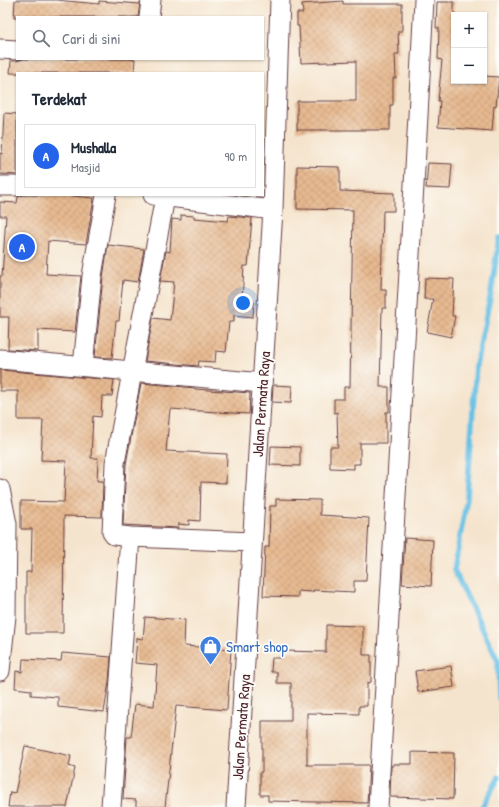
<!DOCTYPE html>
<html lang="id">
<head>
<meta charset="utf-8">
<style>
  body { margin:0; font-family:"Patrick Hand",sans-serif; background:#f6f6f7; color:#1f2937 }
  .controls { position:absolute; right:12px; top:12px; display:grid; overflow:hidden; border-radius:0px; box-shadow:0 1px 3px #0004 }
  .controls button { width:36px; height:36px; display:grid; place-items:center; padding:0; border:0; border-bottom:1px solid #e0e1e3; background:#fff; color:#1f2937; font:20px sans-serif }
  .you { position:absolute; left:243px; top:303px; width:14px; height:14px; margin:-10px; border:3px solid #fff; border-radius:50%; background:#1a73e8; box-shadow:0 0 0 6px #1a73e833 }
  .badge { display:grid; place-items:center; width:26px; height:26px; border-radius:50%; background:#2563eb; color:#fff; font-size:13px; font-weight:700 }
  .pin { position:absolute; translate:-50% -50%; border:2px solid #fff; box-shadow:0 1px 4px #0006 }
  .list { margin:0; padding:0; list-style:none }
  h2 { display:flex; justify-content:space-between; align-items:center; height:52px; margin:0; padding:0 16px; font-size:17px }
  h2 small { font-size:13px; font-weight:400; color:#747a83 }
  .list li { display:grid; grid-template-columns:26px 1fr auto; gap:12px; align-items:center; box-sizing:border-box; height:64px; margin:0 8px 8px; padding:0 8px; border:1px solid #e0e1e3; border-radius:0px }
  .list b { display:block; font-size:15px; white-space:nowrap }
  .list p { margin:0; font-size:13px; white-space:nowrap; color:#747a83 }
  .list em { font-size:13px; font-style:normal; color:#747a83 }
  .icon { flex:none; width:22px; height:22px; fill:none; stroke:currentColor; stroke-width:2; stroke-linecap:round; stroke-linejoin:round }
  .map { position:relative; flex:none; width:499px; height:807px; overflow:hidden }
  .search { position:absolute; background:#fff; box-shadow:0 1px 3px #0004; left:16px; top:16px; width:248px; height:44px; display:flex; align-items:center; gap:10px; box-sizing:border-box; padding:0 14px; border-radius:0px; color:#747a83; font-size:15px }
  .panel { position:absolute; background:#fff; box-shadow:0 1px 3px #0004; left:16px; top:72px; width:248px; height:124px; border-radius:0px }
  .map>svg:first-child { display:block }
</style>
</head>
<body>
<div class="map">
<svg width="499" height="807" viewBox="0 0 499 807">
  <defs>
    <pattern id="building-cross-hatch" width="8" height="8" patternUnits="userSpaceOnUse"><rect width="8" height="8" fill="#e7ba91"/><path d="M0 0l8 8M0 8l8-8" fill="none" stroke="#c89f7d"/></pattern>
  </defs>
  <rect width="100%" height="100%" fill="#fdfcf7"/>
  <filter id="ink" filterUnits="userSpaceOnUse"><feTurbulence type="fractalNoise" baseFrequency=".025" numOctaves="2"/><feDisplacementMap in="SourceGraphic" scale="8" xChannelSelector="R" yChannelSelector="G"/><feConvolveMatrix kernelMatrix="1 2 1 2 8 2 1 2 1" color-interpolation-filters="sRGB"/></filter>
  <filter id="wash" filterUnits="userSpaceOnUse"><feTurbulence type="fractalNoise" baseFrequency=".012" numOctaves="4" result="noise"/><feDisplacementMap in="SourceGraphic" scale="16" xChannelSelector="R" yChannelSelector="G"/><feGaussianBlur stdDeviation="0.9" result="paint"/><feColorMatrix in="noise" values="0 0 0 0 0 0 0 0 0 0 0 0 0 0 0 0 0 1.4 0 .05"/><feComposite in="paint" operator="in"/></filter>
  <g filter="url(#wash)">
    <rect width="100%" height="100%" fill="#f5e4cd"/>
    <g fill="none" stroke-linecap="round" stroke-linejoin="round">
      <path stroke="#67c1e5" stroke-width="5.5" d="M499,238L491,293L476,365L467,498L454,570L498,661L499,698
        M482,807L499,777"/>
    </g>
    <g id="blocks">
      <path fill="url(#building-cross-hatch)" d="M15,0H56L99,4V1L140,4L138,17H14Z
        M343,1V4H402V31H398L399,54H395L396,78H393V105H390V130H297V101H356V61L301,63L299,26H297V13H303L302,4Z
        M437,2H454V81H484V76L499,77L496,106H494L492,131L438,127L440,101H438L442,60L438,59L439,28H436Z
        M23,59H135L134,73H10L11,61H17Z
        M4,113L17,114V175L0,174V153L2,154Z
        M428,163L452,164L450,189L426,188Z
        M297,166L340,167V191L394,193V211H383L381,290H386V308H382L380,387H389V412H386V443H360V464H354V469L330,468V447H338L337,412L334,413V399H344V387H350L353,210L297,209Z
        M23,195H62L94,198L86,244L48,241L46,274L81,276L75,332L38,330V351L8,349L9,317H0V276H2L6,216H0V202L17,203L18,197Z
        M181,215L194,216V218L228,221L229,216L252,218L248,266H244L242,301L254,302L253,317L234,315V322H229L226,352L216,351L215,362L199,361L198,366L145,361L153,318L170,320L174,282L160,281L166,251L170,252L172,219L181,220Z
        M108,245L144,249L138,282L123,280L119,321H116L112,358L95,357L103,277Z
        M425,278L454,279L452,316H455L451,337L427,332L433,299H424Z
        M0,370L114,380L112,396H102L101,417L93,416L91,458H98L97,481H103L102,517L64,516L63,633H26V572H31L32,529H21V501L64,502L66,461L41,460L43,420H18V391H0Z
        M141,383L195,388V389L250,393L249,414L170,409L166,451L227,454L226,483L201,482L200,521L189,520V525L178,524V528L123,525L126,464Z
        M273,385L292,386L291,403L272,402Z
        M271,446L300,447V466L270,465Z
        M276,499L320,500V515L369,518L366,581H354V592L313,590V592L298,591V597L263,596L265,547H269L270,506H276Z
        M405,538L433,540L431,586L402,584Z
        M145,617L185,620L184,646L231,649L227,710L176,706L165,807H136V800L123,799L127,737H131L135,704L154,706L157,665L135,663L137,638L143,639Z
        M326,625L363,626V655H371V682L367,683V706H359V714L307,713V765H369L367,803L268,801V795H260V772H262V721H291V683H277V672H271L272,658H282V651L326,652Z
        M62,653L111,657L109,682L104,712L58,707V697L31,695V690L15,688L16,671L22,672L23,659L61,661Z
        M451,666L454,687L418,692L415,671Z
        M25,746L71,756L69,766L75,768L67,807H8L10,792L15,793Z
        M412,752L454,753L453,799L390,797L391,766H393V764H412Z"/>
    </g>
  </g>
  <g filter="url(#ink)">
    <use href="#blocks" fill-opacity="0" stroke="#643d43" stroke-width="1"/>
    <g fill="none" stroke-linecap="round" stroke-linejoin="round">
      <defs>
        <path id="street" d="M149,17L151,0
          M0,49L17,50
          M0,186H17
          M153,195L273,210
          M0,359L262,383
          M83,366L92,276L106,195
          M0,489L7,524L6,616L0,671
          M130,537L114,535L112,532L115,463L165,197
          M111,807L130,537L252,542
          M236,807L273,210L280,0
          M378,807L418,116L424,0"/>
      </defs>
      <use href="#street" stroke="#643d43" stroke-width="21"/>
      <use href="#street" stroke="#fff" stroke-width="19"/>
    </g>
  </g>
  <defs>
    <symbol id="shop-pin" viewBox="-11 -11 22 30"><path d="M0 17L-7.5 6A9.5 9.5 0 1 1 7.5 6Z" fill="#3f7fe0" stroke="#fdfcf7"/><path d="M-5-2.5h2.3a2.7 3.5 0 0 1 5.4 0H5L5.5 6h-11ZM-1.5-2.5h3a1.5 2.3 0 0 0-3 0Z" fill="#fff"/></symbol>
  </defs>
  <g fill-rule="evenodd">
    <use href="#shop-pin" x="198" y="634" width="25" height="34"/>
  </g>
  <g text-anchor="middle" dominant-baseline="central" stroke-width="3.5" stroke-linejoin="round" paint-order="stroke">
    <g font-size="15" fill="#4a1f2b" stroke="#fdfcf7">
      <text transform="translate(261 404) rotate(-86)">Jalan Permata Raya</text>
      <text transform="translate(241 727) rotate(-86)">Jalan Permata Raya</text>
    </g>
    <g font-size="15" fill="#366cbe" stroke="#fdfcf7" text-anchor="start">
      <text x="226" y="646">Smart shop</text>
    </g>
  </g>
</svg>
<div class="controls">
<button>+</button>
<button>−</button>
</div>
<div class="you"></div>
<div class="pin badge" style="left:22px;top:247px">A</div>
<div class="search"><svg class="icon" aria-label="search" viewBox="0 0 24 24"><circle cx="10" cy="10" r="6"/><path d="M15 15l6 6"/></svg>Cari di sini</div>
<section class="panel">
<h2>Terdekat<small></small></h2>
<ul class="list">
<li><span class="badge">A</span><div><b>Mushalla</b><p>Masjid</p></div><em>90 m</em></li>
</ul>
</section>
</div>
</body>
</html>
